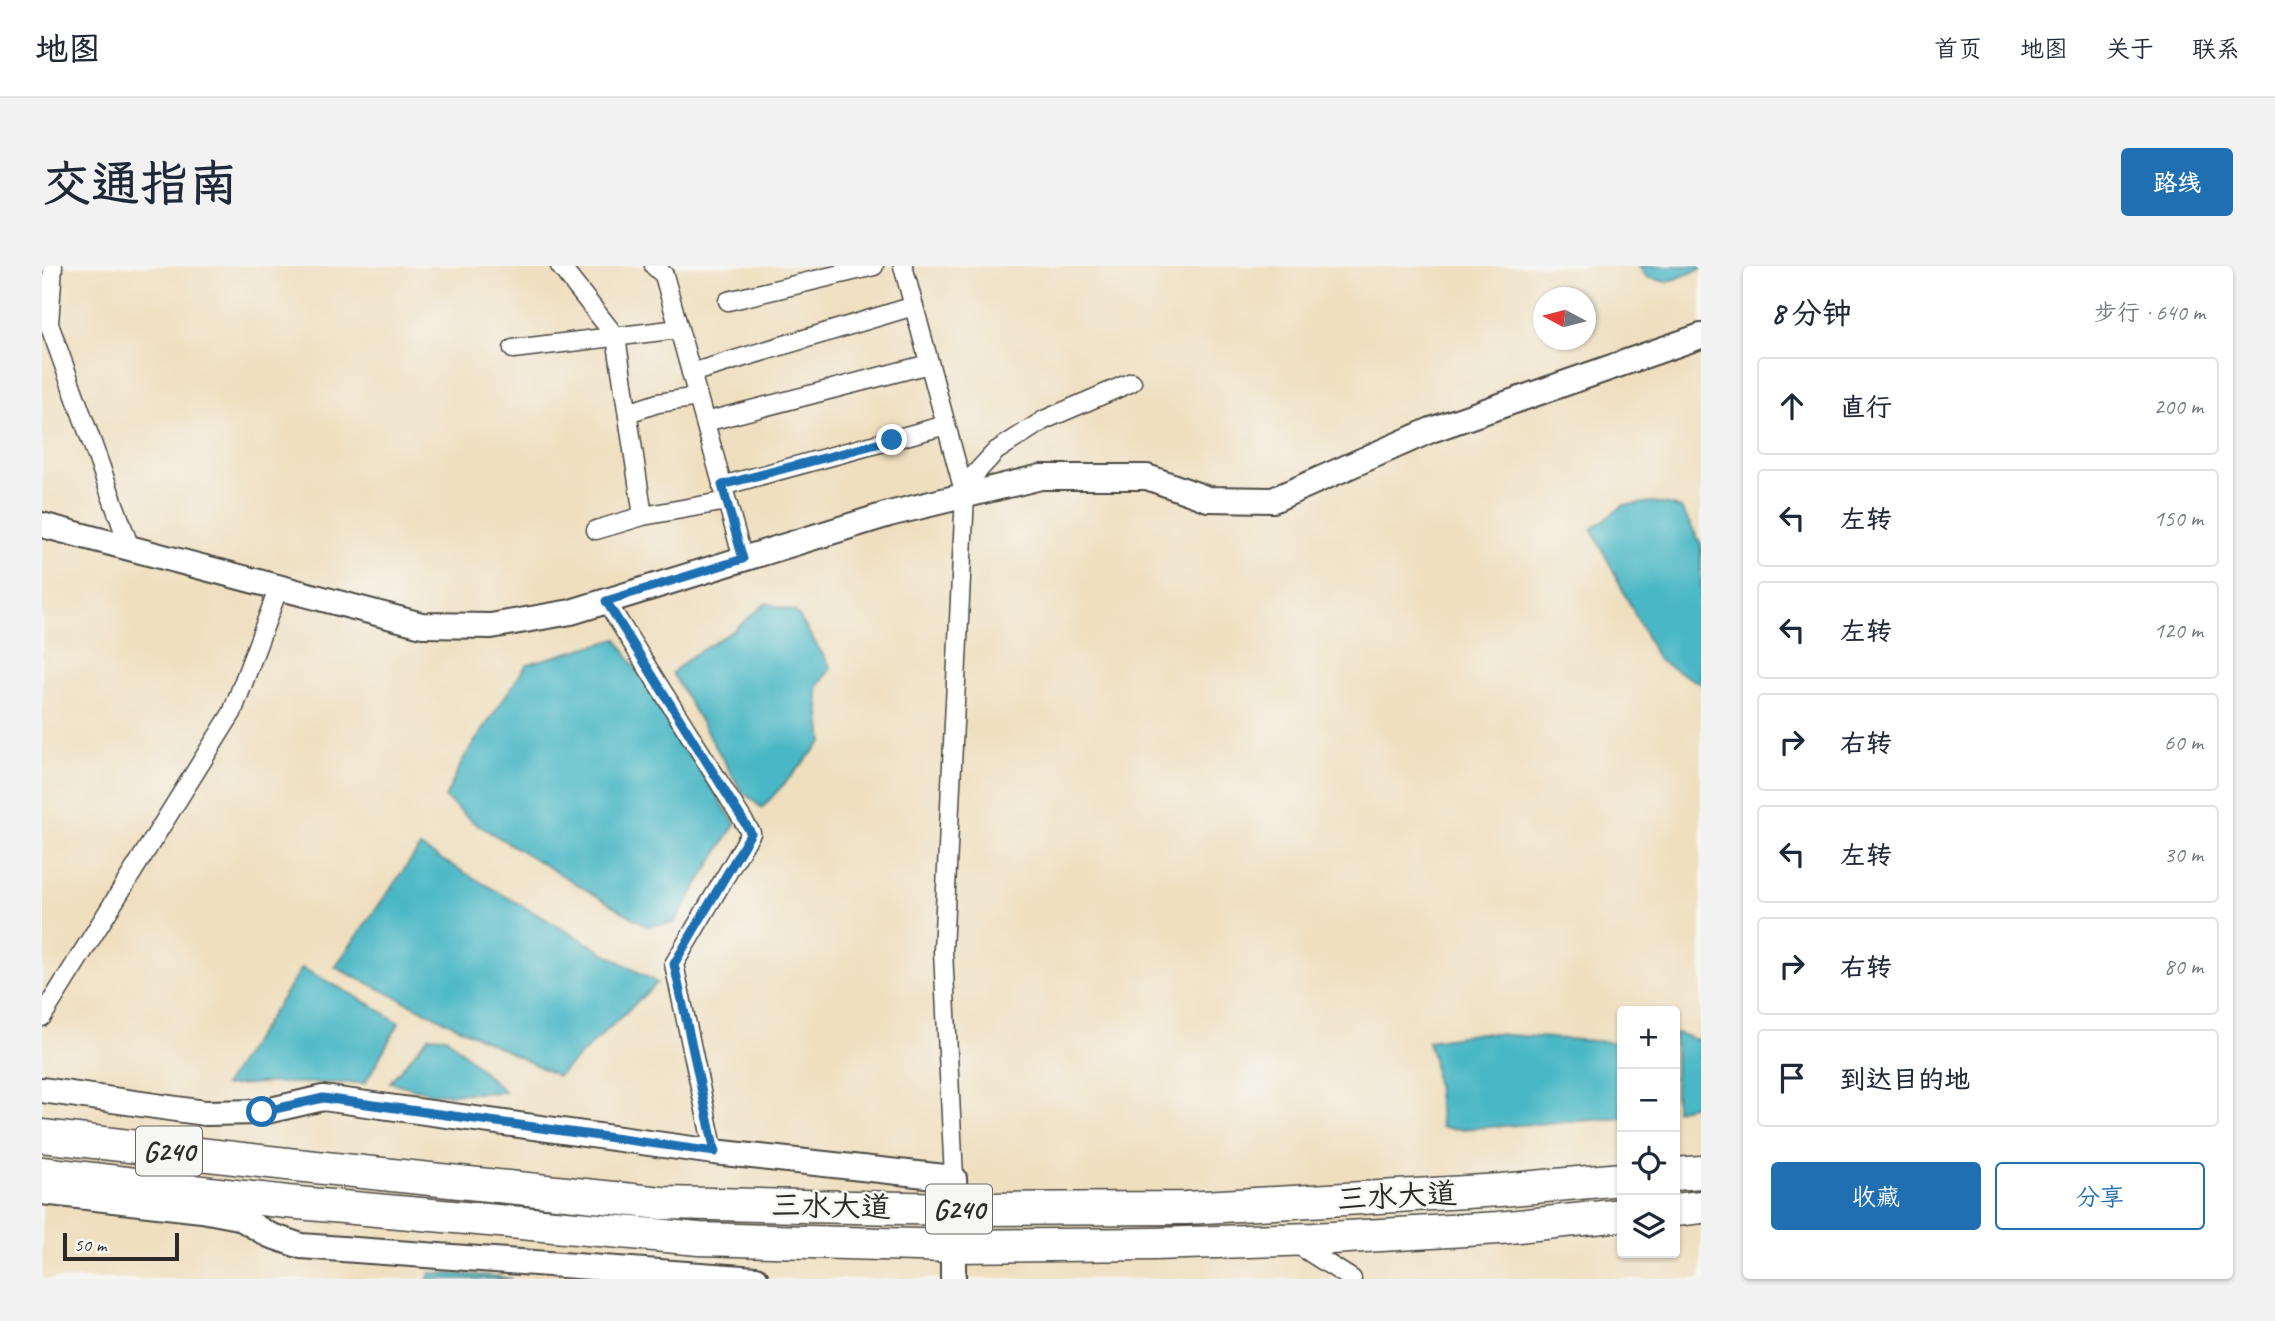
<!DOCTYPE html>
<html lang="zh">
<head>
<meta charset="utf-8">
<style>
  body { margin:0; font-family:Caveat,"LXGW WenKai TC",sans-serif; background:#f2f2f3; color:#1f2937 }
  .controls { position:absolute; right:21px; bottom:21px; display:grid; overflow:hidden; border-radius:7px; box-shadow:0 2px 5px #0004 }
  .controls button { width:63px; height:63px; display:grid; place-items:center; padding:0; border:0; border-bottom:2px solid #e0e1e3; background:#fff; color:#1f2937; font:35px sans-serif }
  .compass { position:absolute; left:1491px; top:21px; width:63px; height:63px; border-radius:50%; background:#fff; box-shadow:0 2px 5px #0004; rotate:277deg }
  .scale { position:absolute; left:21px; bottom:18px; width:116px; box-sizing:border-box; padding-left:7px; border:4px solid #2b2b2b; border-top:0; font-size:19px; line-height:24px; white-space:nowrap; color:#2b2b2b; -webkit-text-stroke:5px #f6f6f2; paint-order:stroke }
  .stop { position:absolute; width:21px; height:21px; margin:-16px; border:5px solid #1f6fb2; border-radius:50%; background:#fff }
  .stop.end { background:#1f6fb2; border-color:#fff; box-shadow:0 2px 7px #0008 }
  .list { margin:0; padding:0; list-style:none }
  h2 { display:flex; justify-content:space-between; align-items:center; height:91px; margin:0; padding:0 28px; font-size:30px }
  h2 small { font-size:23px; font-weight:400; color:#747a83 }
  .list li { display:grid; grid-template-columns:46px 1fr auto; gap:21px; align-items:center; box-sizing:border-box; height:98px; margin:0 14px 14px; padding:0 14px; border:2px solid #e0e1e3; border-radius:7px }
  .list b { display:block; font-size:26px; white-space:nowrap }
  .list em { font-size:23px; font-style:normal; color:#747a83 }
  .actions { display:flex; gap:14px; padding:21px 28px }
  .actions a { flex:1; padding:16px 0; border:2px solid #1f6fb2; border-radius:7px; text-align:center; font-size:24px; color:#1f6fb2 }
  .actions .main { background:#1f6fb2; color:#fff }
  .icon { flex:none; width:38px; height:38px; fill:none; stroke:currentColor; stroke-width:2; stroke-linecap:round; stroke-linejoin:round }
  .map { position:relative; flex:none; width:1659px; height:1013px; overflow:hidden; border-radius:7px }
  header { display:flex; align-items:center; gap:42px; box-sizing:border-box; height:98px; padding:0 35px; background:#fff; border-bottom:2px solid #e0e1e3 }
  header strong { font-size:33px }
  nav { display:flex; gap:38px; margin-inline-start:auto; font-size:24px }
  .intro { display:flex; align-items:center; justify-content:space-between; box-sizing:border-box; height:168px; padding:0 42px }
  h1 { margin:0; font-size:49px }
  .button { padding:18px 32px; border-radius:7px; background:#1f6fb2; color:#fff; font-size:24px; font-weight:700 }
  main { display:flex; gap:42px; padding:0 42px }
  aside { flex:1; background:#fff; border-radius:7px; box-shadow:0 2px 5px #0004 }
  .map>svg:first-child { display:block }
</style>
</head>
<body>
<header>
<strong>地图</strong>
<nav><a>首页</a><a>地图</a><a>关于</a><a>联系</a></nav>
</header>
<div class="intro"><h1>交通指南</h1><a class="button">路线</a></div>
<main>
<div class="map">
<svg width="1659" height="1013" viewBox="0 0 1659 1013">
  <rect width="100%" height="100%" fill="#f6f6f2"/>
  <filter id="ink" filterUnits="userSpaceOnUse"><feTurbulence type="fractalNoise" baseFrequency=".0143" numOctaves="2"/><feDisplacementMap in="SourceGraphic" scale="14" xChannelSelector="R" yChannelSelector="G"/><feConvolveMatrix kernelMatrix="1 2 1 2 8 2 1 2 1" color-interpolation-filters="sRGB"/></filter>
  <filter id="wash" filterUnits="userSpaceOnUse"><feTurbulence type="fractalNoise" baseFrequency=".00686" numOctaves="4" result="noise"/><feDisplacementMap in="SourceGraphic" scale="28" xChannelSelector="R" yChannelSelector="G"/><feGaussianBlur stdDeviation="1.57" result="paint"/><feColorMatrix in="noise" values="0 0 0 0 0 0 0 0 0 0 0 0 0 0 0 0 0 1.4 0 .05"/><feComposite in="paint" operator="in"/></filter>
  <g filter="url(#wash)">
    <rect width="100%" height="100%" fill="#efdfbf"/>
    <path fill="#4ab7c5" stroke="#3a7178" stroke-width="2" d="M1597,0H1659V3L1625,16L1604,11Z
      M1612,236L1639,242L1659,278V418L1616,394L1550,263L1582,239Z
      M724,337L754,346L789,402L775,422L781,475L720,542L699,524L630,407L650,390L692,364Z
      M575,373L693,558L632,657L605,660L431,556L403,532L422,492L485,398Z
      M378,581L615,717L516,810L293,701Z
      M260,702L328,738L357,757L323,817H220L182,820Z
      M1438,767L1580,777V852L1417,863L1399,861L1391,792L1386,775Z
      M1635,767L1659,775V838L1633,844V768Z
      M387,770L404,771L463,826L392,828L348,816Z
      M388,1007L454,1010L470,1013H386Z"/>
  </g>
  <g filter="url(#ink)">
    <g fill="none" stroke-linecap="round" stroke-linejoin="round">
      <defs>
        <path id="street" d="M11,0L7,58L88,282
          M518,0L574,71L601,250
          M612,0L622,9L701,293
          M861,0L923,229L901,685L912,912
          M686,35L832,0
          M471,83L637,63
          M649,107L872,40
          M586,147L616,137L656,131
          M663,156L887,98
          M680,220L904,159
          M921,221L954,185L1002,154L1090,116
          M554,264L601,250L685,235
          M564,335L709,567L632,698L672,886
          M0,751L190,447L237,321
          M1253,977L1310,1013"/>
        <path id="secondary" d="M0,259L380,359L449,360L529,346L847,248L999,211H1105L1166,233L1231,234L1389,164L1659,70
          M0,824L163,847L220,846L281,832L672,886L912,912L913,943
          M0,926L160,944L197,951L227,969L259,980L714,1013
          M911,1013V980"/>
        <path id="highway" d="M0,870L254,899L620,937L913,943L1144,942L1459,924L1580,913
          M0,907L245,936L657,973L911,980L1112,978L1272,973L1457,962L1580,949
          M1633,908L1659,906
          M1633,944L1659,941"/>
      </defs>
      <use href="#street" stroke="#484641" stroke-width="21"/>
      <use href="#secondary" stroke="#484641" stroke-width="28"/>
      <use href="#highway" stroke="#484641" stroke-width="35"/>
      <use href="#street" stroke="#fff" stroke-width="18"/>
      <use href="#secondary" stroke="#fff" stroke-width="24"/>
      <use href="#highway" stroke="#fff" stroke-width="32"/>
    </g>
  </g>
  <g fill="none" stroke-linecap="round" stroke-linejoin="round" filter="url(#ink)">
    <path stroke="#1f6fb2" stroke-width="9" d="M220,846L281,832L673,886L632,698L709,567L564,335L701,293L680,219L850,174"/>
  </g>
  <g text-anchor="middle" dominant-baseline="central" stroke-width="5" stroke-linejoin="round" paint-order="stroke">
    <g fill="#f6f6f2" stroke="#686867" stroke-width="2">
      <rect x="94" y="860.5" width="66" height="49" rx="5"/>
      <rect x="884" y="918.5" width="66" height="49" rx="5"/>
    </g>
    <g font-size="28" font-weight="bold" fill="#2b2b2b">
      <text x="127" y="885">G240</text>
      <text x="917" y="943">G240</text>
    </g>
    <g font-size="30" fill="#2b2b2b" stroke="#f6f6f2">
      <text transform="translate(1355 930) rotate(-3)">三水大道</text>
      <text transform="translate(789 940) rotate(1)">三水大道</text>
    </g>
  </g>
</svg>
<div class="controls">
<button>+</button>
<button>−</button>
<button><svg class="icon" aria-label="locate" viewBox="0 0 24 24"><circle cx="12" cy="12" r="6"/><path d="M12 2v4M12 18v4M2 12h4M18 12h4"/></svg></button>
<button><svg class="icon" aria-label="layers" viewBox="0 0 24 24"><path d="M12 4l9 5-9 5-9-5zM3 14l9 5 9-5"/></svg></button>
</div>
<svg class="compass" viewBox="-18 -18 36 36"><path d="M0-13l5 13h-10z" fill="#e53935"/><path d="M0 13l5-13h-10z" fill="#747a83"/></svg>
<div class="scale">50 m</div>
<div class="stop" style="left:220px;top:846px"></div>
<div class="stop end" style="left:850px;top:174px"></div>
</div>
<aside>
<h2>8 分钟<small>步行 · 640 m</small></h2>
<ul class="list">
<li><svg class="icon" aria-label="ahead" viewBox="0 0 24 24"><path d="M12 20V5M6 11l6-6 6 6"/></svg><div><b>直行</b></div><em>200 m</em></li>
<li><svg class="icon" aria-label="left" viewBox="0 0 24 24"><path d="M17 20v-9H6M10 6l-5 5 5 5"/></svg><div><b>左转</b></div><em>150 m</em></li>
<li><svg class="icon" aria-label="left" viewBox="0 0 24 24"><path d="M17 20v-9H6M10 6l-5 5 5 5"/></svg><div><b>左转</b></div><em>120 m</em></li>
<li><svg class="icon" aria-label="right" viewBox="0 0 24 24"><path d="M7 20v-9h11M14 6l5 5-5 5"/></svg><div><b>右转</b></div><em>60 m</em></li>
<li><svg class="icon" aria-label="left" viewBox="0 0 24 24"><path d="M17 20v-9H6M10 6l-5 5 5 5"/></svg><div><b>左转</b></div><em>30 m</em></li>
<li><svg class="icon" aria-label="right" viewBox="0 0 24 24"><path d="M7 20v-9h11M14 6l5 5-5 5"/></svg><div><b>右转</b></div><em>80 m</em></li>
<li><svg class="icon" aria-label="arrive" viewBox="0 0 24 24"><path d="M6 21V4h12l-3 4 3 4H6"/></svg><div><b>到达目的地</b></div></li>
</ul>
<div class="actions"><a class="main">收藏</a><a>分享</a></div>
</aside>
</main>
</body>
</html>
